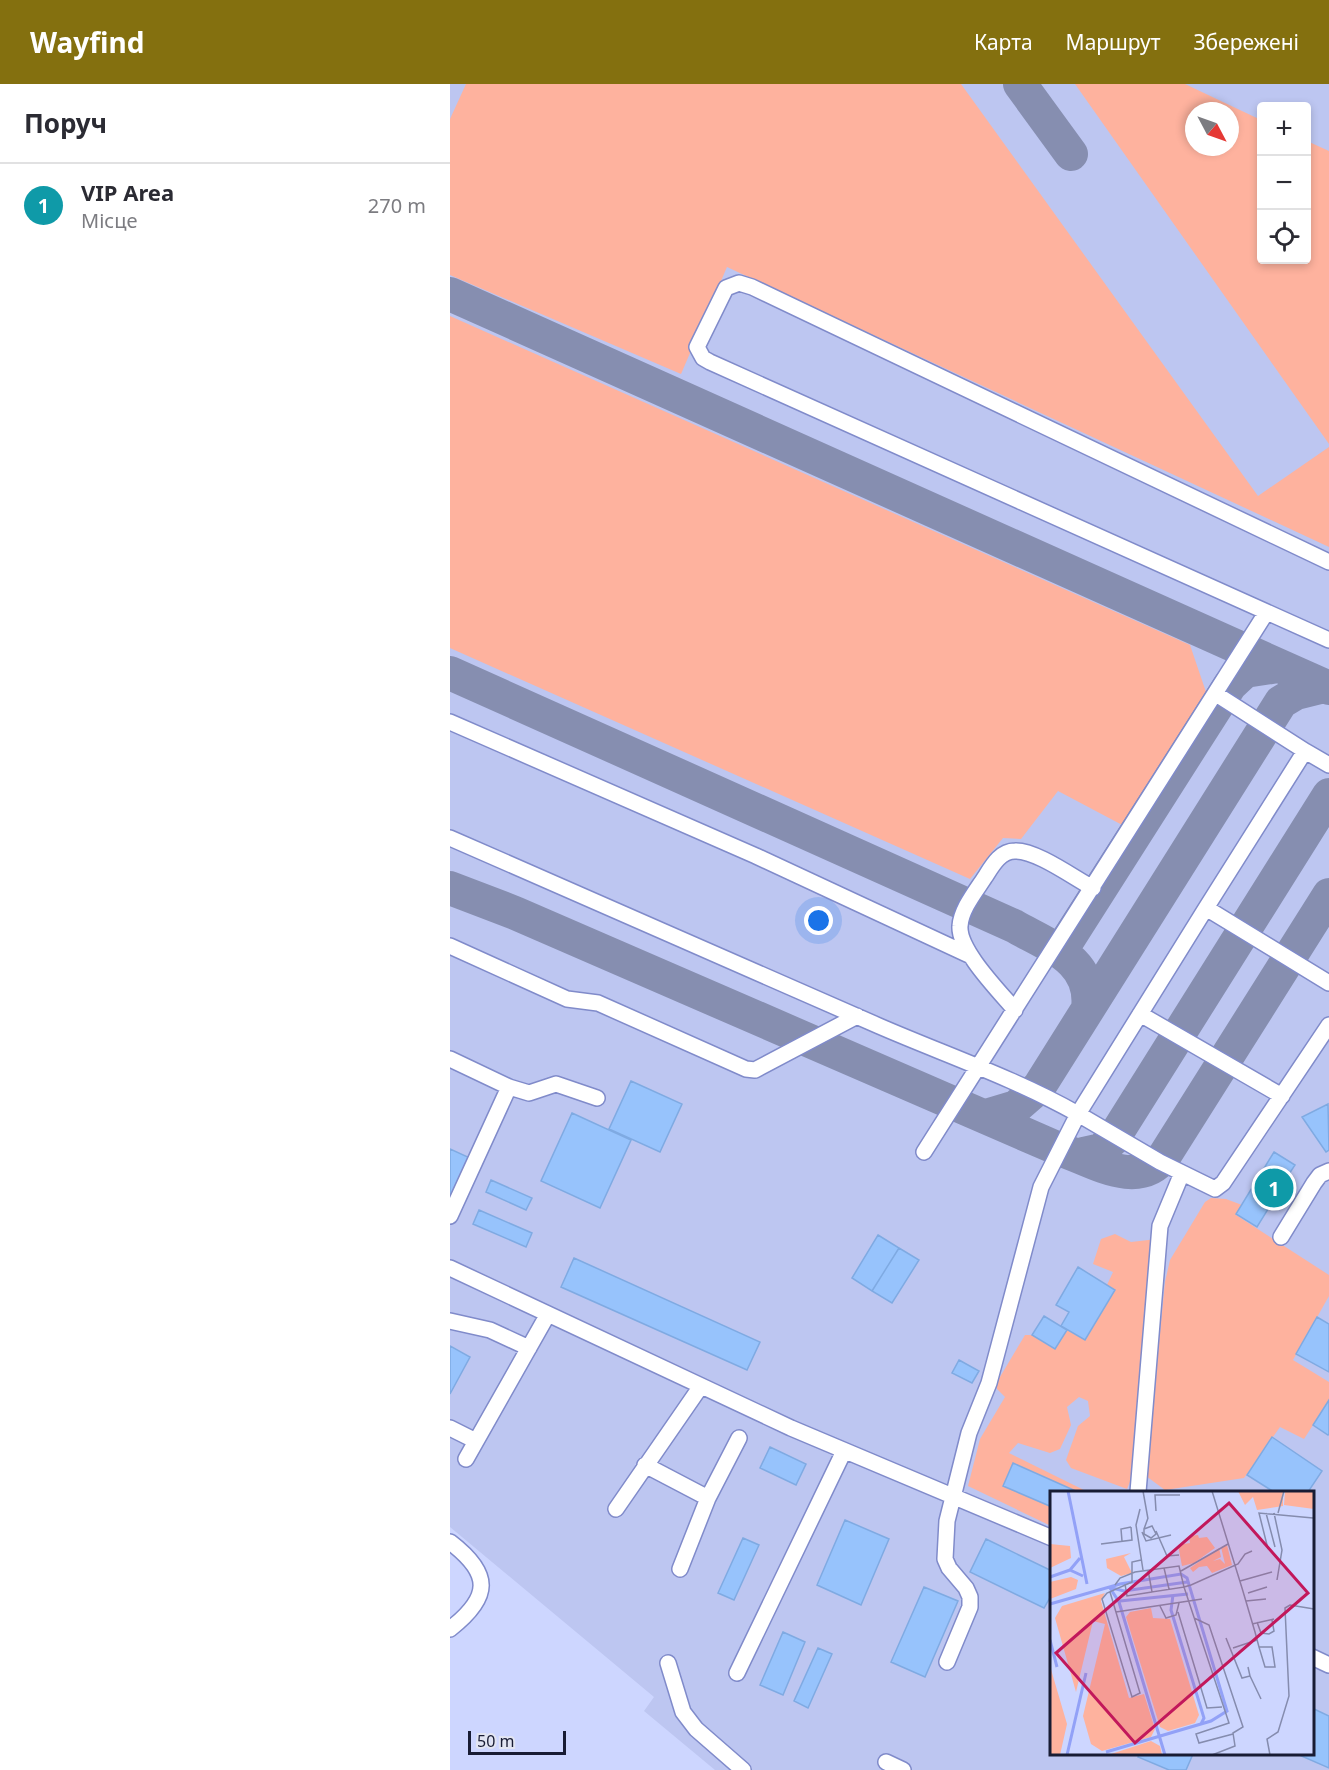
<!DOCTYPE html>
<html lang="uk">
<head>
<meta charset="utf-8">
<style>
  body { margin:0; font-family:"Noto Sans",sans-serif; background:#f2f2f3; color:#2b2b33 }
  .controls { position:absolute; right:18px; top:18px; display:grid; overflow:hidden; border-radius:6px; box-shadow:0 3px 9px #0003 }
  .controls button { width:54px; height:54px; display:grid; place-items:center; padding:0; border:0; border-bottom:2px solid #e1e1e2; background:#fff; color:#2b2b33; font:30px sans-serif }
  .compass { position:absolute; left:735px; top:18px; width:54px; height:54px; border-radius:50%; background:#fff; box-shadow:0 3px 9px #0003; rotate:131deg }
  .scale { position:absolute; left:18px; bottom:15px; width:98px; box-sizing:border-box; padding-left:6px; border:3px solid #181c34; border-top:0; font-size:16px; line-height:21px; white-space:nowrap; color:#181c34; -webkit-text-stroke:4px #e2e5f2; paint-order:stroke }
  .you { position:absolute; left:369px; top:837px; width:21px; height:21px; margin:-15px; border:4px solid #fff; border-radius:50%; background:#1a73e8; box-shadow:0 0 0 9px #1a73e833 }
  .badge { display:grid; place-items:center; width:39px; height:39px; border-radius:50%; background:#84700f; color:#fff; font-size:20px; font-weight:700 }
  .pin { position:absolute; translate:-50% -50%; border:3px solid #fff; box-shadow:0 2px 6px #0006 }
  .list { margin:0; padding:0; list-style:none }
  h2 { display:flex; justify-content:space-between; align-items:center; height:78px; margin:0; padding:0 24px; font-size:26px }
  h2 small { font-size:20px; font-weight:400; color:#7c7c81 }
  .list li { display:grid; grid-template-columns:39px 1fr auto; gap:18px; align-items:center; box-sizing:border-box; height:84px; padding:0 24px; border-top:2px solid #e1e1e2 }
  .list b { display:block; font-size:22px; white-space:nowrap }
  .list p { margin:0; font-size:20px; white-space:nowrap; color:#7c7c81 }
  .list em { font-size:20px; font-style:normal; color:#7c7c81 }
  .icon { flex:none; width:33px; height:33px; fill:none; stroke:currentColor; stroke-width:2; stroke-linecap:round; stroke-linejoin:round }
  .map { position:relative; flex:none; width:879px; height:1686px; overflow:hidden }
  header { display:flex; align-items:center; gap:36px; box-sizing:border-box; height:84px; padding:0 30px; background:#84700f; color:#fff }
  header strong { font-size:28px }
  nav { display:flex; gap:33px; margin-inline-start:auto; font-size:21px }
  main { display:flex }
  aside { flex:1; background:#fff }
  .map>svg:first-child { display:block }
</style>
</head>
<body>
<header>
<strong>Wayfind</strong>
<nav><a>Карта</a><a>Маршрут</a><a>Збережені</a></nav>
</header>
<main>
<aside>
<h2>Поруч<small></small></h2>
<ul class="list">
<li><span class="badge" style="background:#0f9aa8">1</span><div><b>VIP Area</b><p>Місце</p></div><em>270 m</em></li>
</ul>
</aside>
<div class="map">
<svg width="879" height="1686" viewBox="0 0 879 1686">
  <rect width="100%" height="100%" fill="#cdd6ff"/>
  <path fill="#bdc6f1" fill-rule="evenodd" d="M0,0H879V1686H265L194,1627L204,1613L0,1443ZM812,22H856V176H812ZM744,27H780V63H744ZM602,1408H862V1670H602Z"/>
  <path fill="#feb29e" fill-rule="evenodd" d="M16,0H511L808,412L879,363V463L277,183L231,290L0,191V35Z
    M625,0H735L811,36L812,176H856L857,57L879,67V360ZM744,27H780V63H744Z
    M0,232L740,561L756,608L676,743L608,707L571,755L553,754L520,795L0,564Z
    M761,1114L776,1115L792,1121L786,1131L879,1191V1212L843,1276L879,1298V1316L854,1355L830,1343L794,1394L715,1406L696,1392L715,1198L720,1176L755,1118Z
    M665,1150L681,1158L707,1155L685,1386L677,1405L621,1384L616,1376L628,1342L640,1332L638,1317L629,1313L617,1323L621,1341L610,1365L600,1369L568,1359L559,1369L638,1408H602L601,1442L518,1402L530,1355L555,1313L547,1305V1298L575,1251H582L604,1265L617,1246L635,1256L665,1206L657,1201L663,1188L643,1180L651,1155Z"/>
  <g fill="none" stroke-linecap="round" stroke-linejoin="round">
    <path stroke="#868eb0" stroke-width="34" d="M570,0L621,70
      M0,210L879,604
      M0,589L564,842C599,862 644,876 638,925
      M0,804L65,829L609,1065C641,1075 688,1108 715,1071L879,811
      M610,868L780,601L795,587L828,582
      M536,1032L566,1023L589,1003L831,618L846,609L874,602
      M633,1070L651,1066L663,1055L879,711"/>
  </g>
  <path fill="#97c3fc" stroke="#7faae2" stroke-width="1.5" d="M181,997L232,1020L210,1068L159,1045Z
    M878,1020L879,1066L876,1068L852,1033Z
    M122,1029L181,1056L150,1124L91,1097Z
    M0,1065L20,1074L0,1118Z
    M824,1068L845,1081L837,1093L845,1100V1110L835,1118L823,1117L807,1143L786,1130Z
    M41,1096L82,1114L76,1126L36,1108Z
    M29,1126L82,1149L76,1163L23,1140Z
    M428,1151L449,1164L422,1207L402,1194Z
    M449,1164L469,1176L442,1219L422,1207Z
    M124,1174L310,1258L297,1286L111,1203Z
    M628,1183L665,1206L635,1256L611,1242L619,1228L606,1221Z
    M594,1232L617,1246L605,1265L582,1251Z
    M867,1233L879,1240V1288L846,1270Z
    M0,1262L20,1273L0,1310Z
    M509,1276L529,1287L522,1299L502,1289Z
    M879,1316V1350L878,1351L863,1341Z
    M822,1353L872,1387L858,1408H824L797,1391Z
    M320,1363L356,1380L346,1401L310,1384Z
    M563,1379L628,1408H602V1423L553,1402Z
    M395,1436L439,1455L411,1521L367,1501Z
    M293,1454L309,1461L284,1516L268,1509Z
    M536,1455L602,1487V1510L594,1524L520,1488Z
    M474,1503L508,1517L475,1593L441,1578Z
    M333,1548L355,1558L333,1611L310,1601Z
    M368,1564L382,1570L358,1624L344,1617Z
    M862,1624L879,1632V1684L847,1670H862Z
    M690,1670H743L736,1686H719L688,1673Z"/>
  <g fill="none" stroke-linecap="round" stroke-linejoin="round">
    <defs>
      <path id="minor" d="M879,478L302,203L289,199L276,204L247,263L253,274L260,278L879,556
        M766,610L855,667
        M0,638L306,772L521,872
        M0,754C143,817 286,879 429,942C496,971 564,994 628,1030L756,824L879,899
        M756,824L855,667L879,681
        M0,862L117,915L148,919L296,985L305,986L407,932
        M565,926C550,908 508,866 510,842C511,825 526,807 535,793C542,782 550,767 565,767C586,766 624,794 643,804
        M690,930L832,1012
        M0,975L59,1003L79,1009L106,1000L147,1014
        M474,1068L816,529
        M0,1132L59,1003
        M831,1153L864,1099L870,1091L879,1087
        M0,1184L341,1344L602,1454
        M0,1237L40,1246L79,1264
        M0,1344L26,1357
        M16,1375L98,1230
        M195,1381L258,1414
        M688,1408L710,1142L732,1089
        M166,1425L251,1302
        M0,1458C42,1490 41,1513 0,1545
        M230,1485L258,1414L289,1354
        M862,1573L879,1581
        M497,1578L520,1523V1513L516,1504L499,1484L495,1475L497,1437L519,1349L539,1299L591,1103L628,1030L710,1078L765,1105L773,1099L879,941
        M218,1579L233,1628L246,1645L293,1686
        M287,1589L394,1367
        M436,1678L453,1686"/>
    </defs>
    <use href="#minor" stroke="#808bca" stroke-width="18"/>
    <use href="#minor" stroke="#fff" stroke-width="15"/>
  </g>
  <g transform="translate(600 1407)">
    <rect width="264" height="264" fill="#cdd6ff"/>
    <path d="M188,0H233V15L207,19L203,6L195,14ZM235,0H264V18L234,14ZM148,44L149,47L157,46L165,57L144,72L132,75L128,54L140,52L139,45ZM0,53L20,55L21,67L0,77ZM177,54L182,74L162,82L157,75L149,76L143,81L140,77L169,57L171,66L163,70L170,68L175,73L171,56ZM81,62L74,66L82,82L71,85L57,77L56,68ZM21,86L28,89L26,98L0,108V91ZM55,102L51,110L79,207L94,203L105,238L101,246L52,260L41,253L33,225L55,133L43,130L26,201L5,127L12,115ZM101,117L103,127L120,128L149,224L145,232L118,240L110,236L76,126L80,121ZM0,175L17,233L10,264H0ZM101,250L110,255L112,264H58Z" fill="#feb29e"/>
    <path fill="none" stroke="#92a1f7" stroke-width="3" d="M18,0L37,93M30,67L20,79L33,85M0,86L20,79M60,97L69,111L115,264M62,97L74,100L137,91M123,104L121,119L154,227L151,233M70,110L138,103M0,113L70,93L131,83L137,87L177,220L161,230L56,261M0,149L7,176M17,264L36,182"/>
    <path fill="none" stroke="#858cae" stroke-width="1.5" d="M93,0L98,28M162,0L192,97L205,141L209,156L215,176H225L222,156H209M90,18L86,34L93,79M106,20L105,4H130M216,22L225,56M224,22L232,59L227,89M228,22L234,0M94,38L102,35L106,43L101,47L94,43V38L98,27M106,40L117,65L129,64M92,41L96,50L121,44M72,50L71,38L81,36M51,53L82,49L81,36M218,58L209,22L263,27M114,77L119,98M98,79L102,101L134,96L179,232L146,243L149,252L183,243M131,80L178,53M190,90L222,81M75,93L77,105L102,101M65,94L70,87L85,81L129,75L134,96L141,94L188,73L195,63L202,60M60,101L90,202L82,206L52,108L57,102L82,91V71L91,69M198,102L217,96M196,110L216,108M110,115L116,127L126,124L129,112M66,121L152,108M128,121L157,217L172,216M144,127L159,134L193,236L183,242L185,255L162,264M207,131L211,142L219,143L224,140L222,129M202,133L224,128M176,147L192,187L200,185L198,176M183,157L207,149M200,185L211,208M220,264L217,248L228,241L239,205L235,117L240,114L264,118"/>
    <path fill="#c2185b" fill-opacity="0.15" stroke="#c2185b" stroke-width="3" d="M179,12L258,102L85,252L6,162Z"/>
    <rect width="264" height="264" fill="none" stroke="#181c34" stroke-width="3"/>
  </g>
</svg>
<div class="controls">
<button>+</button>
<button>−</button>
<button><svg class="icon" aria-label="locate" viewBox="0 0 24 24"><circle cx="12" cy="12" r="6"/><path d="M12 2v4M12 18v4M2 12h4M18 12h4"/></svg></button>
</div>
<svg class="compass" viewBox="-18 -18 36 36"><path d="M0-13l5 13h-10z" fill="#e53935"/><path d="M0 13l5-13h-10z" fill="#7c7c81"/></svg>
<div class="scale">50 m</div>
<div class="you"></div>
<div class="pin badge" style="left:824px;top:1104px;background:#0f9aa8">1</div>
</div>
</main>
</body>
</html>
